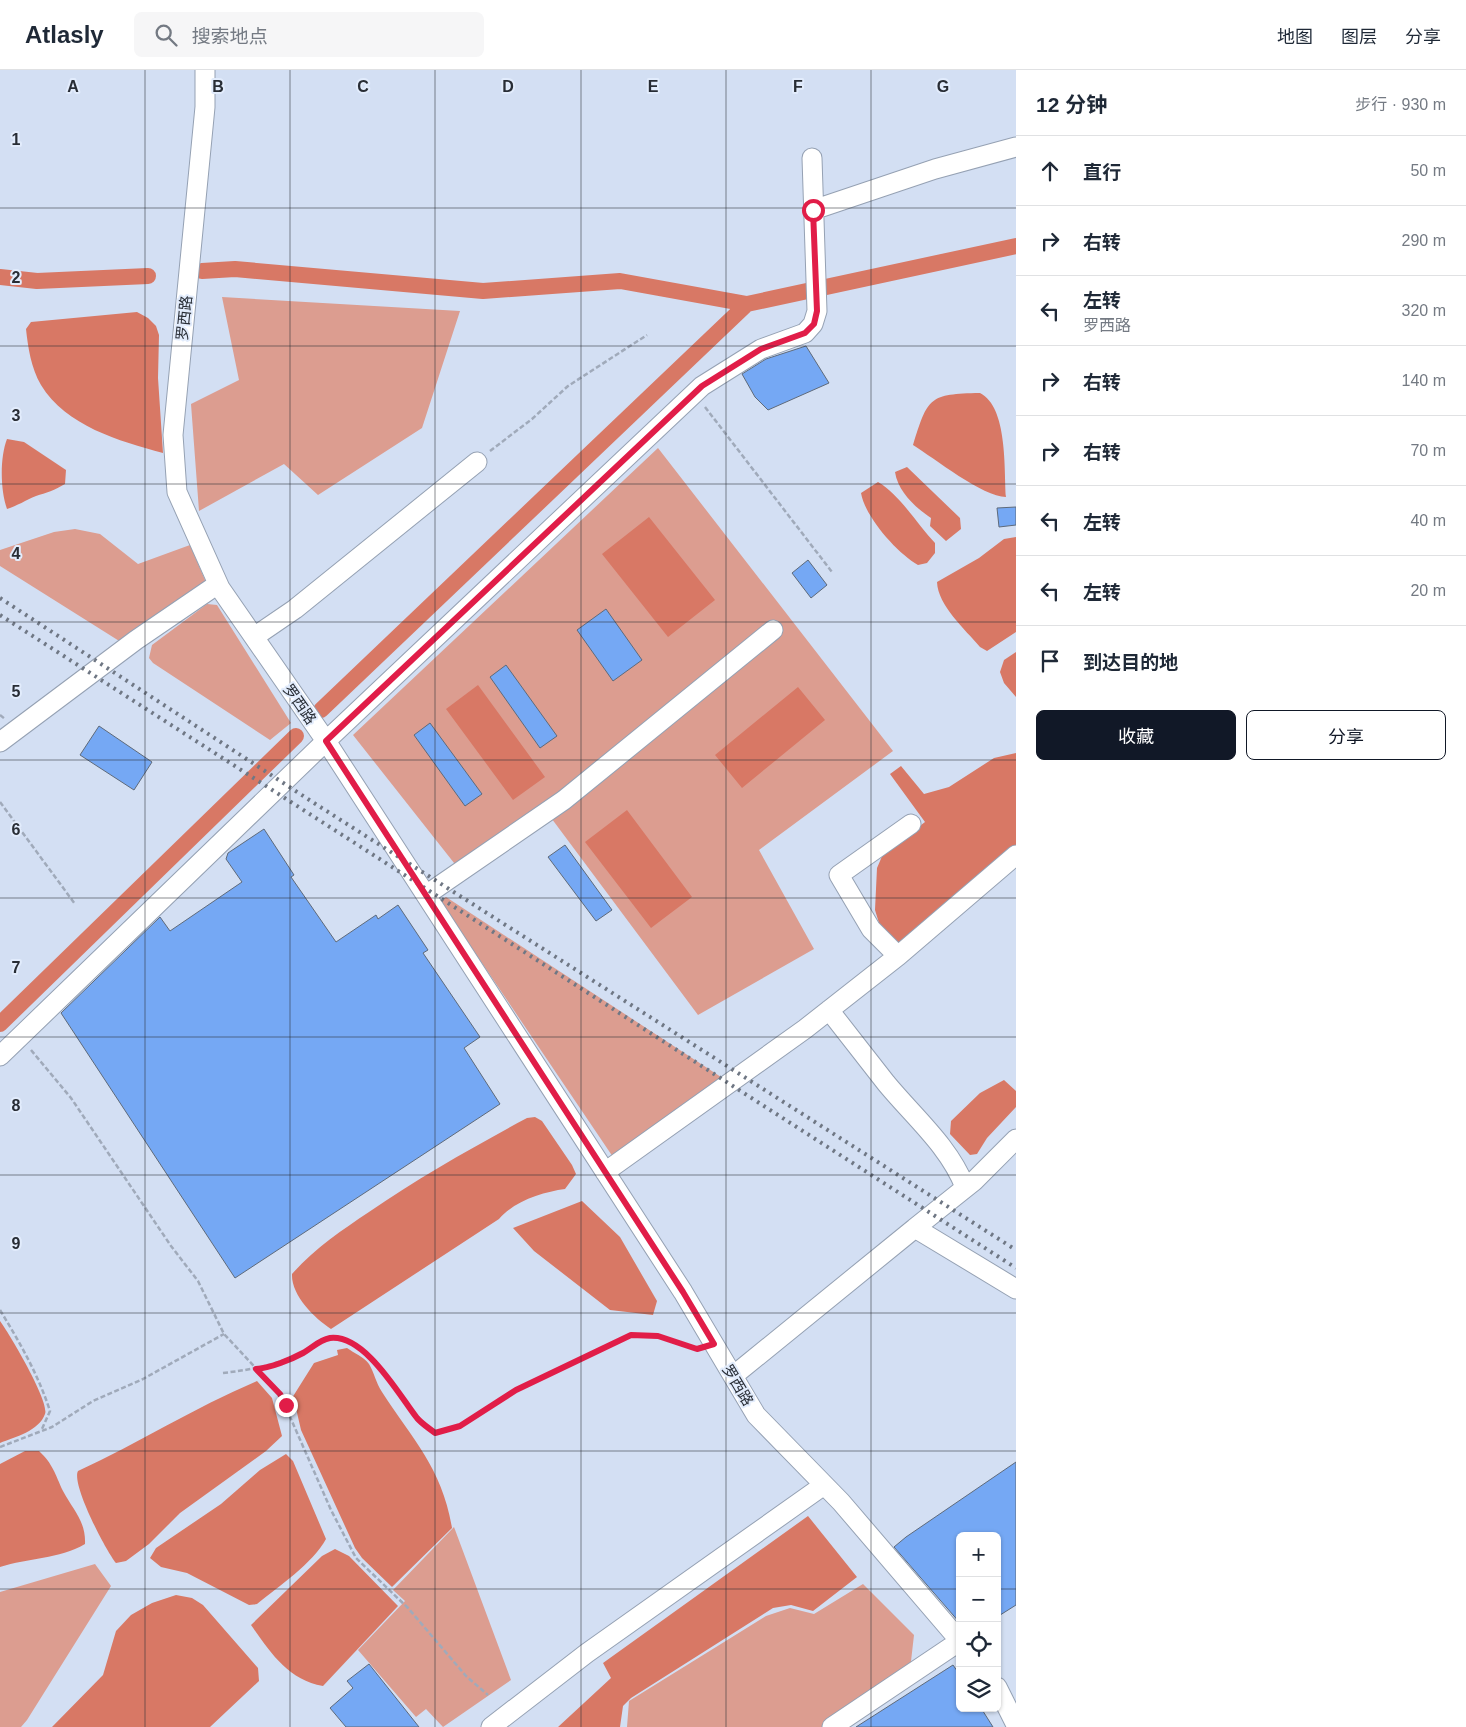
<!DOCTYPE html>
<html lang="zh">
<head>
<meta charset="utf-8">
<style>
  body { margin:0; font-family:Arial,"Noto Sans SC",sans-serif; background:#f6f6f7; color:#1f2937 }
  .controls { position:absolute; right:15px; bottom:15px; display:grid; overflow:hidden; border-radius:8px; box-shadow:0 1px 4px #0004 }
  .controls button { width:45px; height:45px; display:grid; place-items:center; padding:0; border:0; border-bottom:1px solid #e0e1e3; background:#fff; color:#1f2937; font:25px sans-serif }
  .stop { position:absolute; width:15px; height:15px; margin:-11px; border:4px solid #e11d48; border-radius:50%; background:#fff }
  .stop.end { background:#e11d48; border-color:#fff; box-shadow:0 1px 5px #0008 }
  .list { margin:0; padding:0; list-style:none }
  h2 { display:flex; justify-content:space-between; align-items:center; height:65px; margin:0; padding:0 20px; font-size:21px }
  h2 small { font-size:16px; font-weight:400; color:#747a83 }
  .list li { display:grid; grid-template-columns:32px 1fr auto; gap:15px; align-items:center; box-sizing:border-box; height:70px; padding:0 20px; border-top:1px solid #e0e1e3 }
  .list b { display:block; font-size:19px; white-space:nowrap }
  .list p { margin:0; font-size:16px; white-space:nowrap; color:#747a83 }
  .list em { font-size:16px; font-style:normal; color:#747a83 }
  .actions { display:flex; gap:10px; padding:15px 20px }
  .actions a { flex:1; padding:11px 0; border:1px solid #111827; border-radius:8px; text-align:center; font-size:18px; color:#111827 }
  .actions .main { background:#111827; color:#fff }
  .icon { flex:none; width:28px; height:28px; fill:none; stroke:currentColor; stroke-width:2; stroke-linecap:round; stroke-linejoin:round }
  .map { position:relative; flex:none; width:1016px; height:1657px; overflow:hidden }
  header { display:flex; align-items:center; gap:30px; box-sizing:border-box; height:70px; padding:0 25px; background:#fff; border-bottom:1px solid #e0e1e3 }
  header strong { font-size:24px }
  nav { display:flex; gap:28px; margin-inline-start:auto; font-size:18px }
  .search { width:350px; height:45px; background:#f6f6f7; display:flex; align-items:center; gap:12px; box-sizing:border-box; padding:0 18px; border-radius:8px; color:#747a83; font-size:19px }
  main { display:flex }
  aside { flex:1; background:#fff }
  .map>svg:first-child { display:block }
</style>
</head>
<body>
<header>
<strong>Atlasly</strong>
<div class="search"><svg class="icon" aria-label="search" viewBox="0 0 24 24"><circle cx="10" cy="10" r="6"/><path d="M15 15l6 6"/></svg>搜索地点</div>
<nav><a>地图</a><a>图层</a><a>分享</a></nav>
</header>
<main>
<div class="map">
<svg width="1016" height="1657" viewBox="0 0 1016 1657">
  <rect width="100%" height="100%" fill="#d3dff3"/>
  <path fill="#dc9d90" d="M222,227L460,241L422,358L318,425L284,394L199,441L191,334L239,310Z
    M658,378L893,681L759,780L814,879L698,945L543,737L458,798L353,665Z
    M75,459L100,464L138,494L190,475L208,517L124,574L0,496V480L54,462Z
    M207,534L217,535L291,653L270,670L153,593L149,588L152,575Z
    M446,827L721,1007L613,1087L440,831Z
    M454,1457L511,1610L443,1657L426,1639L416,1647L358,1580L405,1531L393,1520Z
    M95,1494L111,1516L27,1650L21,1657H0V1522Z
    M863,1514L914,1565L910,1600L824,1657H627L629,1631L766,1546L790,1538L814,1544Z"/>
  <path fill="#d87865" d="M137,242L148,248L156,256L159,265L158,308L163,383C119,371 66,356 41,315C31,298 28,277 26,259L31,252Z
    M980,323C1008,337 1004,400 1006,427C983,427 934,388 913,375C928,327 929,324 980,323Z
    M7,369L24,372L66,400L65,414C55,420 46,423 36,426C26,430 17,436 7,439C0,419 0,387 7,369Z
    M907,397L960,448L961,459L946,471L930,456L931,448C916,438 898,422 895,402Z
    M878,412C900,425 917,454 935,473V483L927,493L918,495C897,483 865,447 861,423Z
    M649,447L715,530L668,567L602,484Z
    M1016,467V562L987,581L980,577C965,559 938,536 937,512L979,488L1004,469Z
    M1016,582V627L1004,613L1000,602L1004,590Z
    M478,615L545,707L513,730L446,639Z
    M798,617L825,650L742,718L715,685Z
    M1016,683V775L906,873H899L879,853L875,840L877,798L883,784L925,752L890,704L901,696L924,724L949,717L994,688Z
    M627,740L692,827L651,858L585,772Z
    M1004,1010L1016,1021V1037L987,1068L977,1084L970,1085L950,1064L951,1051L980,1023Z
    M535,1047L542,1051L572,1095L576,1104L565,1119C543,1122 514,1131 499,1149L331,1259C314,1248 291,1225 292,1204C314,1179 342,1160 369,1142C420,1107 473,1077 527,1048Z
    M582,1131L620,1167L657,1231L653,1245L610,1240L534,1181L513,1158Z
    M0,1251C9,1263 50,1332 45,1344C39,1361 15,1367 0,1373Z
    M347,1278C354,1283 364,1287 369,1294C374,1302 376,1313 382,1322C413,1370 442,1398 452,1458L392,1517L362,1488L355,1478L301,1360L295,1334L292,1328L314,1293L338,1285L337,1280Z
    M257,1311L272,1328L282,1366L266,1381L180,1443L149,1474L126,1491L116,1493C106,1481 71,1414 78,1401C139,1373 195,1337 257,1311Z
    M25,1381H39C53,1394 55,1404 63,1421C73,1440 86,1451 85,1474C59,1489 28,1488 0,1497V1394Z
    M286,1384L293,1391L326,1469C313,1493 278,1517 257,1534L249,1535L187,1503L161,1497L150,1488L156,1478L221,1434L260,1400Z
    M808,1446L857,1507L813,1541L791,1535L773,1538L631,1628L623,1636L620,1657H558L611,1608L603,1593Z
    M335,1479L349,1486L398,1536L323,1616C288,1610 270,1582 251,1555L322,1486Z
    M176,1525L192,1528L203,1535L258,1598L259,1611L210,1657H52L103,1605L116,1561L131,1545L152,1533Z"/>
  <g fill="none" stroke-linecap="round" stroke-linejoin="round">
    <path stroke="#d87865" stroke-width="16" d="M202,201L235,199L483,221L620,211L747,234L1016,176
      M0,207L37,211L148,206
      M321,640L747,234
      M0,954L296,666"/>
  </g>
  <path fill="#75a8f4" stroke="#5e6a7a" d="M806,276L829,313L768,340L755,327L742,304L766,289Z
    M1016,437V455L999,457L997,438Z
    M808,490L827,515L811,528L792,503Z
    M606,539L642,590L613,611L577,560Z
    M506,595L557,666L540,678L490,607Z
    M430,653L482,724L465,736L414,665Z
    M99,656L152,692L134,720L80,685Z
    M264,759L294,805L291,807L336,872L376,845L378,849L398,835L428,880L423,883L480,967L464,978L500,1034L235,1208L61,943L160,847L170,861L242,812L226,789L228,783Z
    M565,775L612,840L596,851L548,787Z
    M1016,1392V1535L997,1547V1466H960V1553L894,1477L906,1467Z
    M369,1594L419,1657H346L330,1638L353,1618L347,1611Z
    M953,1595L960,1605V1638H981L993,1657H856Z"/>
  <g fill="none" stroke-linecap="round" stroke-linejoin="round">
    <defs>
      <path id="minor" d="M205,0V37L173,365L177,422L220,518L326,671L683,1222L756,1345L841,1432L960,1571
        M813,140L935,99L1016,77
        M254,567L295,539L477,392
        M0,672L136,570L218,514
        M426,825L564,730L773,560
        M898,886L871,859L839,805L911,754
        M829,940C848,964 867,989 886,1013C914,1047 949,1076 965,1117
        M0,986L326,671L702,316L761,279L805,263L813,254L817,241L812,88
        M605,1102L805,959L898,886L1016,785
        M915,1158L974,1111L1016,1069
        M733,1306L915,1158L1016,1219
        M997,1617L1016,1655
        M491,1657L587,1583L824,1415
        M832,1657L960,1571"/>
    </defs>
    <use href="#minor" stroke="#95a1b3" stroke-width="21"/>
    <path stroke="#a0aaba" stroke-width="2.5" stroke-dasharray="5 2.5" stroke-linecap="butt" d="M705,337L832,502
      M490,381L532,349L568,316L647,265
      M0,645L5,649
      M0,732L75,834
      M31,980L71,1028L171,1176L198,1211L224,1264L280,1324L331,1440L356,1488L408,1538L466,1606L488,1625
      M0,1240C20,1273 38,1304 50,1341L42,1359
      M223,1303C250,1300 275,1295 300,1284C310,1279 319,1269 331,1268C367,1265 398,1324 417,1348C422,1354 429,1358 435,1363L460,1356L516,1320L631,1265L659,1266L698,1278
      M0,1377L52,1357L93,1331L143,1309L224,1264"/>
    <use href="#minor" stroke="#fff" stroke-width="19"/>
    <path stroke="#6f7784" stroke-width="4" stroke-dasharray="2.5 5" stroke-linecap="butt" d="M0,528L314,733L1016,1180
      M0,545L1016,1198"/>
  </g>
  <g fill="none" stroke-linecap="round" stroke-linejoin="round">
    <path stroke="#e11d48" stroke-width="6" d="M286,1335L280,1324L256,1299C270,1298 290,1290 303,1283C312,1278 319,1270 330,1268C365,1264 399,1325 417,1348C422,1354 429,1358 435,1363L460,1356L516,1320L631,1265L658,1266L697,1279L714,1274L683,1222L326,671L702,316L761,279L805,263L814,254L817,241L813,140"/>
  </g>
  <path fill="none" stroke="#282d35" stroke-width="1" stroke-opacity="0.55" d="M145,0V1657M290,0V1657M435,0V1657M581,0V1657M726,0V1657M871,0V1657M0,138H1016M0,276H1016M0,414H1016M0,552H1016M0,690H1016M0,828H1016M0,967H1016M0,1105H1016M0,1243H1016M0,1381H1016M0,1519H960M997,1519H1016"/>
  <g text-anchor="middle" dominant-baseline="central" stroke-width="4" stroke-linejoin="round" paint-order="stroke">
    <g font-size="15" fill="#282d35" stroke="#e2ecfc">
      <text transform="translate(184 248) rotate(-84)">罗西路</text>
      <text transform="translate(300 634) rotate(55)">罗西路</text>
      <text transform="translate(738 1315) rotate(59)">罗西路</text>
    </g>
  </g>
  <g font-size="16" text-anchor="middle" font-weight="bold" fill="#282d35" stroke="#e2ecfc" stroke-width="4" stroke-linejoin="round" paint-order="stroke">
    <text x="73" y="22">A</text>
    <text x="218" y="22">B</text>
    <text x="363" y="22">C</text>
    <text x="508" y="22">D</text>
    <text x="653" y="22">E</text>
    <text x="798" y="22">F</text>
    <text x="943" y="22">G</text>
    <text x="16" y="75">1</text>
    <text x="16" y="213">2</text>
    <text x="16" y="351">3</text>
    <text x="16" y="489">4</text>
    <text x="16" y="627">5</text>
    <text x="16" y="765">6</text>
    <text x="16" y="903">7</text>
    <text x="16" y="1041">8</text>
    <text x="16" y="1179">9</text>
  </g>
</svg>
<div class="controls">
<button>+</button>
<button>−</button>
<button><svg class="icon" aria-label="locate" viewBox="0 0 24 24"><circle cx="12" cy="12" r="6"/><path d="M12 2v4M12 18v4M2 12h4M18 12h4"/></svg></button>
<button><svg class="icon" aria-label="layers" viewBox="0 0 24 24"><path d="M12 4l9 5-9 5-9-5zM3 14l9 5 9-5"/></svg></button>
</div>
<div class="stop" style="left:813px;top:140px"></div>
<div class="stop end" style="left:286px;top:1335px"></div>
</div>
<aside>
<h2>12 分钟<small>步行 · 930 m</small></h2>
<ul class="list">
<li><svg class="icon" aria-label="ahead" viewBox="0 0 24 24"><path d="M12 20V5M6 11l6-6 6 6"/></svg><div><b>直行</b></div><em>50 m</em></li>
<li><svg class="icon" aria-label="right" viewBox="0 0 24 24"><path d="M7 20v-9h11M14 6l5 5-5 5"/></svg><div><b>右转</b></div><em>290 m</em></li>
<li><svg class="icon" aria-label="left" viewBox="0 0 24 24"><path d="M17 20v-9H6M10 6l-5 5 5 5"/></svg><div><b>左转</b><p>罗西路</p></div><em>320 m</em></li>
<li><svg class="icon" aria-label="right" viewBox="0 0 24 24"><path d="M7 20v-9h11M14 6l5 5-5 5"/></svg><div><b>右转</b></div><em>140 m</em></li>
<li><svg class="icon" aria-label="right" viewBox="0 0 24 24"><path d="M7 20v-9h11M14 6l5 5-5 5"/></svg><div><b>右转</b></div><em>70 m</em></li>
<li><svg class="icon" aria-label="left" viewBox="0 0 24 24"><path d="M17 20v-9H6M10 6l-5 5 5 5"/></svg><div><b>左转</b></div><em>40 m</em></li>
<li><svg class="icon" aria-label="left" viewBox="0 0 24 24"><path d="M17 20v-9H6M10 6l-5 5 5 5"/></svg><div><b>左转</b></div><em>20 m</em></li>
<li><svg class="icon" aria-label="arrive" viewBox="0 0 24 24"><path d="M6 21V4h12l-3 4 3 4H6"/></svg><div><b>到达目的地</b></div></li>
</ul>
<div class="actions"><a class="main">收藏</a><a>分享</a></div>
</aside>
</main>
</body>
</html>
